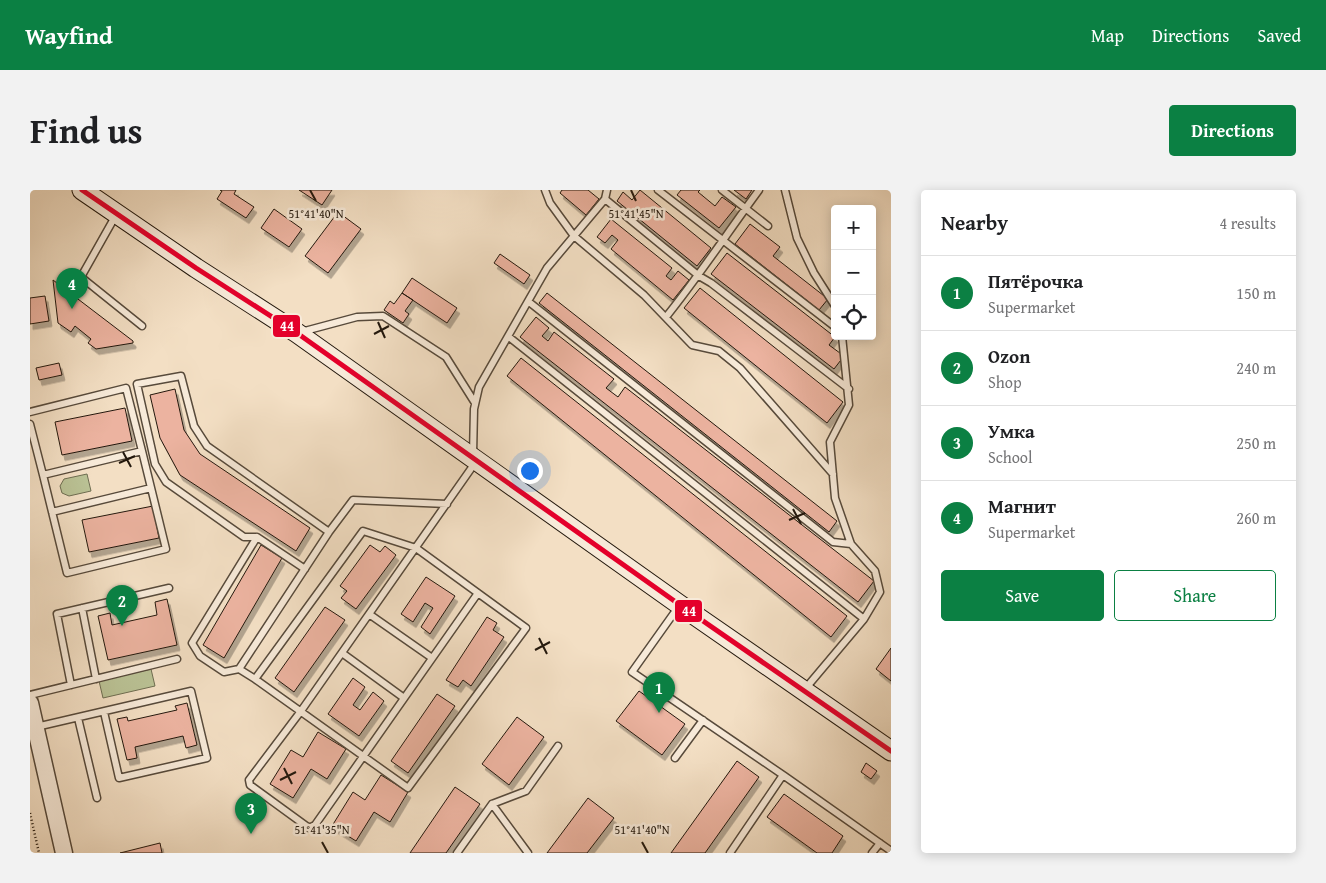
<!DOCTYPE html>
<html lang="en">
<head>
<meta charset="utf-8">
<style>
  body { margin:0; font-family:"Gentium Book Plus",serif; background:#f2f2f2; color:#202124 }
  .controls { position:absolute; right:15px; top:15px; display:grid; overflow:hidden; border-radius:5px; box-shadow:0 2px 12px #0003 }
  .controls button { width:45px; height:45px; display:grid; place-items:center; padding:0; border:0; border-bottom:1px solid #e0e0e0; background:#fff; color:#202124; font:25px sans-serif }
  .you { position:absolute; left:499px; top:280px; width:18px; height:18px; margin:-12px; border:4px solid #fff; border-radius:50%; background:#1a73e8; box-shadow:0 0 0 8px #1a73e833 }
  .badge { display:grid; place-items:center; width:32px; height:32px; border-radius:50%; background:#0b8043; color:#fff; font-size:16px; font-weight:700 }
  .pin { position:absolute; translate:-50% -41px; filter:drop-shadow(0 1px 2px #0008) }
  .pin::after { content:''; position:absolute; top:26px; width:18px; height:15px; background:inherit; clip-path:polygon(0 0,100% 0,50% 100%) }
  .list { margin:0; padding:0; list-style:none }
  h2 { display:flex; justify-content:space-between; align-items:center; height:65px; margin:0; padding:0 20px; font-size:21px }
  h2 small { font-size:16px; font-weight:400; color:#757577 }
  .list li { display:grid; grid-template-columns:32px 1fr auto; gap:15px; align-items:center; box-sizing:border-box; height:75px; padding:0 20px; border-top:1px solid #e0e0e0 }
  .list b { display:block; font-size:19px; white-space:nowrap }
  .list p { margin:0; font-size:16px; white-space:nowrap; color:#757577 }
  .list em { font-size:16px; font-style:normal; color:#757577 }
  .actions { display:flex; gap:10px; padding:15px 20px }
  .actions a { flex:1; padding:11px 0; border:1px solid #0b8043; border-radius:5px; text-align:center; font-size:18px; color:#0b8043 }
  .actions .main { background:#0b8043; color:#fff }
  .icon { flex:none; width:28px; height:28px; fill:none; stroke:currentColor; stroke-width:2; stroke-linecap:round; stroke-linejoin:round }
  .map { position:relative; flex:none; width:861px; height:663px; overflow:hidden; border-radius:5px }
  header { display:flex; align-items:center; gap:30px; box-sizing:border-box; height:70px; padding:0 25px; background:#0b8043; color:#fff }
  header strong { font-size:24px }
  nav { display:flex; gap:28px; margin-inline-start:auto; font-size:18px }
  .intro { display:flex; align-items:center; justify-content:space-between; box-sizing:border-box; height:120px; padding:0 30px }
  h1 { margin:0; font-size:35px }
  .button { padding:12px 22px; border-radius:5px; background:#0b8043; color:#fff; font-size:18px; font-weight:700 }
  main { display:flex; gap:30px; padding:0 30px }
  aside { flex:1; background:#fff; border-radius:5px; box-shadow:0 2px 12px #0003 }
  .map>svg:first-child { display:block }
</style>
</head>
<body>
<header>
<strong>Wayfind</strong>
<nav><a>Map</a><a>Directions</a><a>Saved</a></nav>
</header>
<div class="intro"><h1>Find us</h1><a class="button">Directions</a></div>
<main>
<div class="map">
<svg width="861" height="663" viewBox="0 0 861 663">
  <defs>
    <filter id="shadow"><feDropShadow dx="3" dy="5.5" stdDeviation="0" flood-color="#0004"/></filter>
  </defs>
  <rect width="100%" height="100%" fill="#f3dfc4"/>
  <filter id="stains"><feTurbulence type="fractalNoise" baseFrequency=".004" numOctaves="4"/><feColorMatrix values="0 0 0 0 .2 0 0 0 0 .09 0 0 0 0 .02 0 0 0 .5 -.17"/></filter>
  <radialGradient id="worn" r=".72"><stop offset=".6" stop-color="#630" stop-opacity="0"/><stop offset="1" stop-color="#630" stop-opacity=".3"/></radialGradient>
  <path fill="#bac295" stroke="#6e6d51" d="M57,284L61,301L39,306L32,303L30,296L34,289Z
    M121,479L125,496L73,508L69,491Z"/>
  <path fill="#ecb3a0" stroke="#23180d" filter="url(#shadow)" d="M190,0H206L204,4L224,17L216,28L187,9L192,1Z
    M269,0H302L292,15Z
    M532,0H558L569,9L556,25L530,3Z
    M610,0L681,58L667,76L587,11L593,2L602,10Z
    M651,0H670L668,2L685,16L692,7L706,17L689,38L647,5Z
    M704,0H722L716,9Z
    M244,19L272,39L259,57L231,38Z
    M308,22L331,39L298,83L275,66Z
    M581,29L642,78L636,86L641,90L648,81L659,90L643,110L581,59L588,50L582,45L575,53L567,47Z
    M720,34L750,57L743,66L798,109L789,120L705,54Z
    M697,63L805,147L799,155L814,166L804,179L681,84Z
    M470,64L500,85L494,94L464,73Z
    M382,88L427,118L417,133L372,103Z
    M23,90L103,151V153L66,159L58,153L61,149L45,136L41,142L28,133Z
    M670,98L813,212L797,233L654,118Z
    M372,103L383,110L375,121L379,124L373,133L354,120L360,111L364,114Z
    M517,103L807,331L799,342L509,113Z
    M15,106L19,131L0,134V108Z
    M506,127L519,138L512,146L518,151L524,142L584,189L576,198L588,207L595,197L844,391L828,412L490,147Z
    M491,168L817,426L801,447L477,186Z
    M29,173L32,185L9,190L6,178Z
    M145,199L154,240L170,264L280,338L266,361L150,285L130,248L120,205Z
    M95,218L102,251L32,265L25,232Z
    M123,316L129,348L59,362L52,330Z
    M231,355L252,368L194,468L173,455Z
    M340,355L350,362L355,356L366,365L326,419L311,408L317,401L310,396Z
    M396,387L425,406L400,444L391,437L403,418L395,413L383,432L371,424Z
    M137,409L147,455L78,470L68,426L80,423L82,435L127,425L125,412Z
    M295,417L315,430L264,502L245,488Z
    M457,427L467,433L463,440L474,447L441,496L433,490L428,497L416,490Z
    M861,458V491L846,479Z
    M323,488L335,497L323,515L330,520L343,502L354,511L329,546L298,524Z
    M609,501L655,534L632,565L586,531Z
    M407,504L425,516L378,583L361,571Z
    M157,513L167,555L156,558L153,546L105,557L107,568L97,570L87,529L97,527L98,531L147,520L145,516Z
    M487,527L514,547L479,595L452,574Z
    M288,542L316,559L297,589L281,579L263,608L240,594L261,560L273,567Z
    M707,571L729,587L675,663H641Z
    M836,573L847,581L841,589L831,582Z
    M351,585L378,602L360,632L344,622L326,651L302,636L323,602L335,610Z
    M425,597L450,614L416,663H380Z
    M754,604L813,646L802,663H787L737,627Z
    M558,608L584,628L557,663H517Z
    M130,653L132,663H90Z"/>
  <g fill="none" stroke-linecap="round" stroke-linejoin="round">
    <defs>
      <path id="service" d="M515,0L520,13L544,46L614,105L662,155L689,161L710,178L803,284
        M628,0L805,137
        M692,0L738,36
        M755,0L767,48L784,83L805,116
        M575,9L669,86L681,93L819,199
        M86,25L51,87L112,136
        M499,112L803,352L821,354
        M636,127C669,86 698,42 729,0
        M271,142L327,127L353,126L416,167L445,213
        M479,147L834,429
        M0,222L96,198L112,261L13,285L0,234
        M443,265L444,219L449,197L517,78L575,9L577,0
        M445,273L271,521L219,590L220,595L279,638L285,635L448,403
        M13,285L37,383L136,359L112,261
        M22,322L121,298
        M333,341L386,358L496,438L378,598L225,489Z
        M275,379L227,347H214L136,292L125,274L107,194L151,186L164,236L177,256L299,342
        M649,416L602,482L753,585
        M52,418L66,489
        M339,424L402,468
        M312,463L374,508
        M209,479L299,342L323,310L417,314
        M225,489L209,479L194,482L170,466L162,453L227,347
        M41,495L27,424L139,398
        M775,499L834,429L850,402L845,381L821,354L805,308L800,252L819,215L812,146
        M0,505L147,469
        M48,528L67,608
        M6,537L161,501L177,568L89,588L74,522
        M645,568L673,530
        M462,614L496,601L528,556
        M427,663L462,614L498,663
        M700,663L753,585L861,661
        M842,663L850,653"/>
      <path id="tertiary" d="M0,513L34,663"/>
      <path id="secondary" d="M52,0L166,78L267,143L650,415L861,561"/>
    </defs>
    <use href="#service" stroke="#574a3b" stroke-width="9"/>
    <use href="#tertiary" stroke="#574a3b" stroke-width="19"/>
    <use href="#secondary" stroke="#23180d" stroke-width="21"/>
    <path stroke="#23180d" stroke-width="2.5" stroke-dasharray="1 2.5" stroke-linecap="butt" d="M0,623L9,663"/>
    <use href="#service" stroke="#f7ead9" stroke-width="6"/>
    <use href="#tertiary" stroke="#f7ead9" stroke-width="16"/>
    <use href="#secondary" stroke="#f7ead9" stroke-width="19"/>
    <defs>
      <path id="bus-1" d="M52,0L166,78L267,143L650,415L861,561"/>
    </defs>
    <use href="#bus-1" stroke="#f7ead9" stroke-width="9"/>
    <use href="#bus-1" stroke="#e4002b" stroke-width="5"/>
  </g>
  <path fill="none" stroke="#23180d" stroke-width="2" d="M280,0L286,11M601,0L606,11M348,132L355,148M344,144L359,136M93,262L101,277M89,273L105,266M763,319L771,334M759,330L775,323M509,448L517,464M505,460L520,452M254,578L262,594M250,590L266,582M292,652L298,663M612,652L618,663"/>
  <g font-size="12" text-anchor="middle" fill="#23180d" stroke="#f7ead9" stroke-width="5" stroke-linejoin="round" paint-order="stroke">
    <text x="286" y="28">51°41'40"N</text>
    <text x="606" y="28">51°41'45"N</text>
    <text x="292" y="644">51°41'35"N</text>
    <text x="612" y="644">51°41'40"N</text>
  </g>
  <g stroke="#f7ead9" stroke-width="2">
    <rect x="242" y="124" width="29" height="24" rx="5" fill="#e4002b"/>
    <rect x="644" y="409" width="29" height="24" rx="5" fill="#e4002b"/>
  </g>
  <g font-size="14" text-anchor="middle" font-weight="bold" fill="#fff">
    <text x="257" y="141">44</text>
    <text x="659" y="426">44</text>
  </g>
  <rect width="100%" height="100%" filter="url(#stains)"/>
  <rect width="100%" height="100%" fill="url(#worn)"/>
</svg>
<div class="controls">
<button>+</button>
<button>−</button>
<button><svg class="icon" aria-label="locate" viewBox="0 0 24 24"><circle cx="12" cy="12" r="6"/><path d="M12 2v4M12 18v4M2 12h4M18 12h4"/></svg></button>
</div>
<div class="you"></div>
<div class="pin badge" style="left:629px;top:523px">1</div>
<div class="pin badge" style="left:92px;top:436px">2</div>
<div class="pin badge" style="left:221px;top:644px">3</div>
<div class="pin badge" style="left:42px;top:119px">4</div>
</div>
<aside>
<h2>Nearby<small>4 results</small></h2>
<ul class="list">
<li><span class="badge">1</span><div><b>Пятёрочка</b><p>Supermarket</p></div><em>150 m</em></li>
<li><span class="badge">2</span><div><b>Ozon</b><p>Shop</p></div><em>240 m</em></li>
<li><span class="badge">3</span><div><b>Умка</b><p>School</p></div><em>250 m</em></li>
<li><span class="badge">4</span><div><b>Магнит</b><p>Supermarket</p></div><em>260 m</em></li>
</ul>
<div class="actions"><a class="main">Save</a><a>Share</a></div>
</aside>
</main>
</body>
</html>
